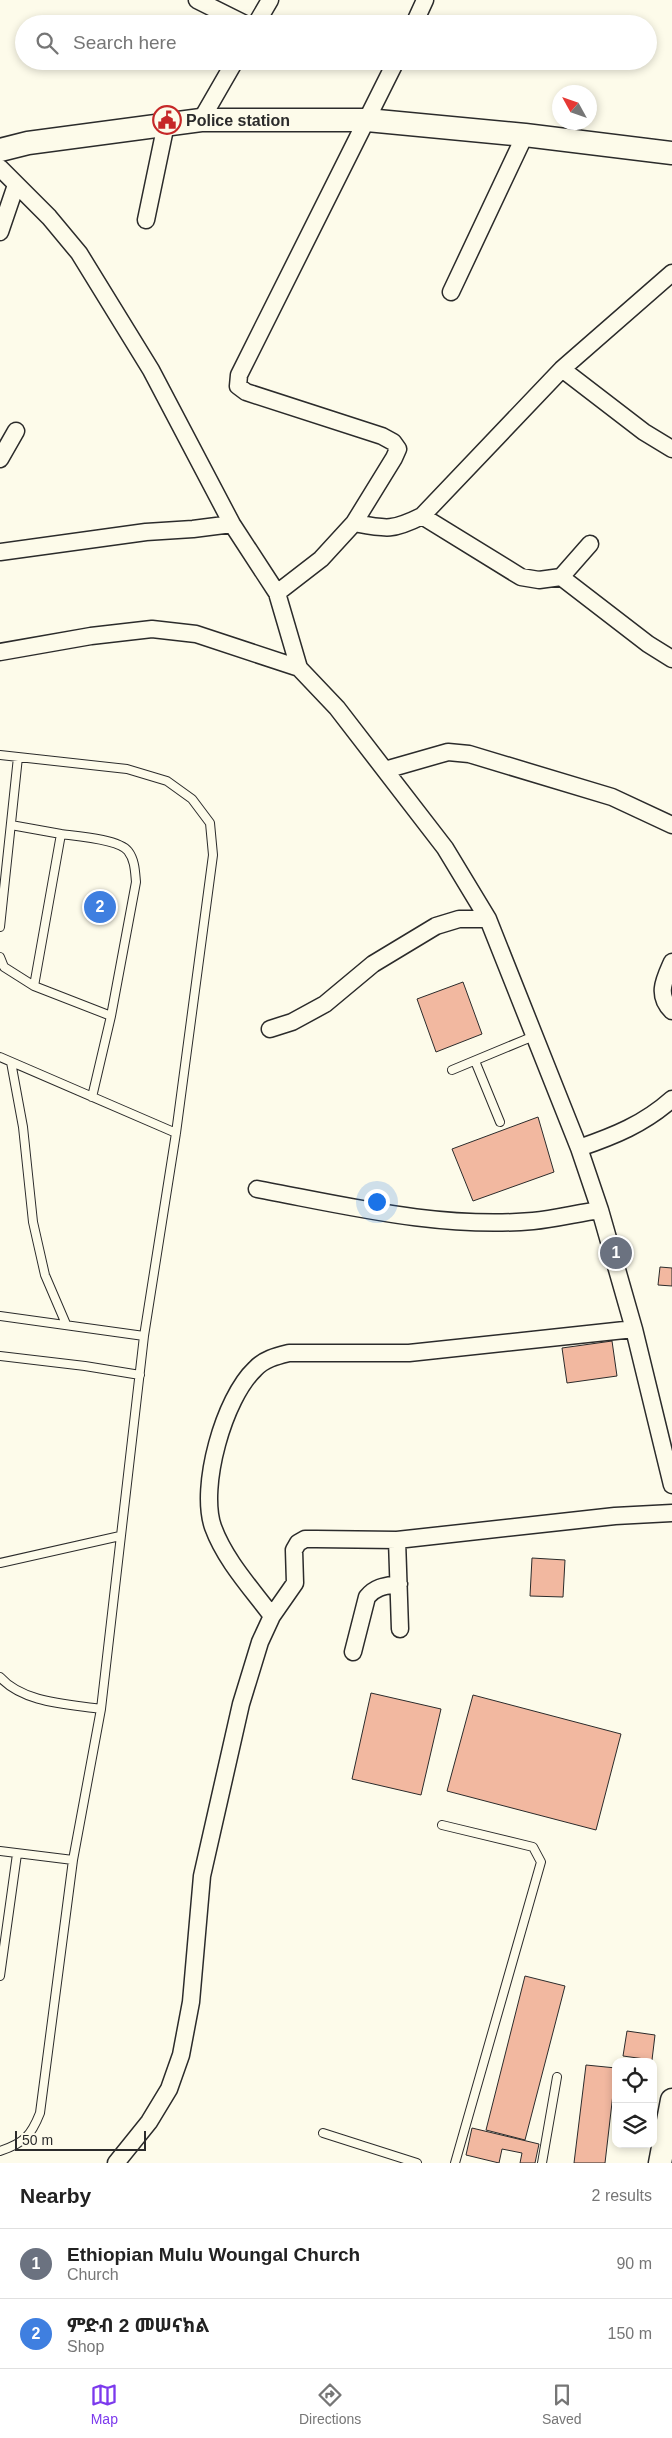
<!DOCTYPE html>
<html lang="en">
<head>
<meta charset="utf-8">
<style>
  body { margin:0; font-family:Arial,"Noto Sans Ethiopic",sans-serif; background:#f2f2f2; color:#222 }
  .controls { position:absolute; right:15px; bottom:15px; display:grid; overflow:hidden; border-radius:10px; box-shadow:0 2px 8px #0003 }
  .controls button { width:45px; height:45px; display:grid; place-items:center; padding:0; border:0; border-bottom:1px solid #e0e0e0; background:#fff; color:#222; font:25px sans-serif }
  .compass { position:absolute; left:552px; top:85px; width:45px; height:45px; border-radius:50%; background:#fff; box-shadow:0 2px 8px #0003; rotate:310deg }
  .scale { position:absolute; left:15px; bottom:12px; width:131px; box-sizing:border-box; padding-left:5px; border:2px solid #2b2b2b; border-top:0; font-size:14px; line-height:18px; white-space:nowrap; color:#2b2b2b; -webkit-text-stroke:4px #fdfbea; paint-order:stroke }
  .you { position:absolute; left:376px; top:1201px; width:18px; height:18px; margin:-12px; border:4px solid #fff; border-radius:50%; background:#1a73e8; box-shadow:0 0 0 8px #1a73e833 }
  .badge { display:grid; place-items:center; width:32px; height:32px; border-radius:50%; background:#7c3aed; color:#fff; font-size:16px; font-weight:700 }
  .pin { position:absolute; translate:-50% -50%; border:2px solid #fff; box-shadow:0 1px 5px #0006 }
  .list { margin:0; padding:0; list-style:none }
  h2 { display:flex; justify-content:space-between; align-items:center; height:65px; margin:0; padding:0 20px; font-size:21px }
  h2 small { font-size:16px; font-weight:400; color:#767676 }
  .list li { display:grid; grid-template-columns:32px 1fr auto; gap:15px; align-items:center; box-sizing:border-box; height:70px; padding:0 20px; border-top:1px solid #e0e0e0 }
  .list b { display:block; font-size:19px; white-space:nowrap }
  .list p { margin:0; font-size:16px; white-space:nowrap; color:#767676 }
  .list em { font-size:16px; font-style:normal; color:#767676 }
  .icon { flex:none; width:28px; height:28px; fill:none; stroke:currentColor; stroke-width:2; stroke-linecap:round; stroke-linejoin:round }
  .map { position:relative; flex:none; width:672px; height:2163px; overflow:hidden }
  .search { position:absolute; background:#fff; box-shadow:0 2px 8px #0003; left:15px; right:15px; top:15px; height:55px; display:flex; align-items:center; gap:12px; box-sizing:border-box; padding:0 18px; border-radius:28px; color:#767676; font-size:19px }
  .sheet { height:205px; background:#fff }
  nav { display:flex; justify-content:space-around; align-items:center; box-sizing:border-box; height:70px; border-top:1px solid #e0e0e0; background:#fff; font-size:14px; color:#767676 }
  nav a { display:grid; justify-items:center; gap:2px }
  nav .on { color:#7c3aed }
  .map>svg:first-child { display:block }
</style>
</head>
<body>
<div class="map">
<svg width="672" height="2163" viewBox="0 0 672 2163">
  <rect width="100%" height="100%" fill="#fdfbea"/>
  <path fill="#f2b8a0" stroke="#2b2b2b" d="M463,982L482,1034L436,1052L417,999Z
    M538,1117L554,1172L473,1201L452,1149Z
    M660,1267L672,1268V1286L658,1285Z
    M612,1341L617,1376L567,1383L562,1348Z
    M532,1558L565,1560L563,1597L530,1596Z
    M371,1693L441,1709L421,1795L352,1779Z
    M473,1695L621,1734L596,1830L447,1791Z
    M525,1976L565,1986L525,2140L486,2130Z
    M627,2031L655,2035L652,2060L623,2056Z
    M586,2065L616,2068L605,2163H574Z
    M472,2128L539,2144L535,2163H520L522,2153L502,2149L499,2163L466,2155Z"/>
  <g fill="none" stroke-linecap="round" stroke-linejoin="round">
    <defs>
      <path id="lane" d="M0,755L127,769L167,781L192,799L210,823L213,855L176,1133L144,1336L101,1709L73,1860L40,2113C31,2136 24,2143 0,2151
        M11,825L61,834L34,986
        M61,834C76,836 119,839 128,851C135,860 135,872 136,882L111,1016
        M0,927L18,757
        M0,957L4,967L34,986L111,1016L92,1097
        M0,1057L176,1133
        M475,1061L500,1122
        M11,1062L23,1127L33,1222L45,1275L66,1324
        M452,1070L534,1036
        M0,1316L144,1336
        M0,1356L85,1366L140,1375
        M0,1563L120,1536
        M0,1677C23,1703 68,1704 101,1709
        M442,1825L533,1847L541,1862L455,2163
        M0,1851L73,1860
        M0,1976L17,1854
        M323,2133L417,2163
        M542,2163L557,2077"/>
      <path id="street" d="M197,0L245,24
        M256,24L270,0
        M414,24L425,0
        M201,120L235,61
        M0,168L49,217L79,253L151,370L232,524L277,593L299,668L337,708L445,848L488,919L579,1148L600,1210L634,1329L672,1485
        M146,220L166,124
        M0,232L16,185
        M451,292L525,135
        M562,369L644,432L672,449
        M0,459L16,431
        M422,516L521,577L539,580L561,577L648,644L672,659
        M354,523L394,458L398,449L393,442L382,436L246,392L238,386L239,375L396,61
        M0,552L146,532L193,529L232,524
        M561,577L590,544
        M277,593L321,559L354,523C386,529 392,531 422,516L562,369L672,273
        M0,652L91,636L152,629L196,634L299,668
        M385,770L448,752L469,754L612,797L672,825
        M672,962C664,980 656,995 672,1011
        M270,1029L292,1022L325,1004L373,964L436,926L459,919H488
        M579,1148C614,1136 644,1124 672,1099
        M257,1189C348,1206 440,1229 533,1221C555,1219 578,1213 600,1210
        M397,1540L400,1629
        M272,1616C251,1588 225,1560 213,1527C199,1487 224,1398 255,1369C264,1359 277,1356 289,1353H409L634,1329
        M353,1652L367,1597C376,1586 386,1586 399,1584
        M116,2163L149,2122L169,2089L181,2055L191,2002L202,1876L241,1704L260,1642L272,1616L295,1583L294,1550L298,1543L305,1539H316L397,1540L615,1516L672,1513"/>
      <path id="secondary" d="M0,150L28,143L201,120H367L525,135L672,153
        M660,2163L672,2100"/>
    </defs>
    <use href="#lane" stroke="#2b2b2b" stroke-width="10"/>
    <use href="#street" stroke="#2b2b2b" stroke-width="19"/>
    <use href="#secondary" stroke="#2b2b2b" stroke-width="25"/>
    <use href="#lane" stroke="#fdfbea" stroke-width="8"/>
    <use href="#street" stroke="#fdfbea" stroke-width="16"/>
    <use href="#secondary" stroke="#fdfbea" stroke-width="22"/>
  </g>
  <defs>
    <symbol id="civic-ring" viewBox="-11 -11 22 22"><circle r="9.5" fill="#fdfbea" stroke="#c62828" stroke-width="1.5"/><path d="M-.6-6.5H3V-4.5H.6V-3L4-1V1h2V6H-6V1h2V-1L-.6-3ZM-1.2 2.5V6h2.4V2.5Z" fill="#c62828"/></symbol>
  </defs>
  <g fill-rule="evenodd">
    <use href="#civic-ring" x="151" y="104" width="32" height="32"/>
  </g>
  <g text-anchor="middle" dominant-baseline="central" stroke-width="4" stroke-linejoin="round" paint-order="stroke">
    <g font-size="16" font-weight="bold" fill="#2b2b2b" stroke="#fdfbea" text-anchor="start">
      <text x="186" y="120">Police station</text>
    </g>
  </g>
</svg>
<div class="controls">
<button><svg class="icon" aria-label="locate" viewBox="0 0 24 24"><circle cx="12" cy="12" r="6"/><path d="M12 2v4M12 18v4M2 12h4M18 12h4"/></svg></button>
<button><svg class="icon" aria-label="layers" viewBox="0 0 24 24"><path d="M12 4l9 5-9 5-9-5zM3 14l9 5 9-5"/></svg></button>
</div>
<svg class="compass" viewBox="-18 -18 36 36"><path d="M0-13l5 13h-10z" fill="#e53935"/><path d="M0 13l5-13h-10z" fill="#767676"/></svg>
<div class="scale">50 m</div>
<div class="you"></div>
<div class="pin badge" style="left:616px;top:1253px;background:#6b7280">1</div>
<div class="pin badge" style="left:100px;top:907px;background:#3f7fe0">2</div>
<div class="search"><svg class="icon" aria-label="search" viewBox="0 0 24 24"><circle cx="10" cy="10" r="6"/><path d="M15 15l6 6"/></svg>Search here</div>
</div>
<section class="sheet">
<h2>Nearby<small>2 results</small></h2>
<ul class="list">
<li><span class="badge" style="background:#6b7280">1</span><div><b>Ethiopian Mulu Woungal Church</b><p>Church</p></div><em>90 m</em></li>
<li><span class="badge" style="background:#3f7fe0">2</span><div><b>ምድብ 2 መሠናክል</b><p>Shop</p></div><em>150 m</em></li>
</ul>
</section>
<nav>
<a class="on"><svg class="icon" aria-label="map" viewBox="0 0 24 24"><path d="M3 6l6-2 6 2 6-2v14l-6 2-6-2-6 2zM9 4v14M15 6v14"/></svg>Map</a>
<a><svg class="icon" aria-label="directions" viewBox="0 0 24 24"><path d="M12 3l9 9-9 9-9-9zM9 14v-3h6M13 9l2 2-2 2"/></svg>Directions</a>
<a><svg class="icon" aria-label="saved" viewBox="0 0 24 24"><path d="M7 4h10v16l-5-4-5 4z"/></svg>Saved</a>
</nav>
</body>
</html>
